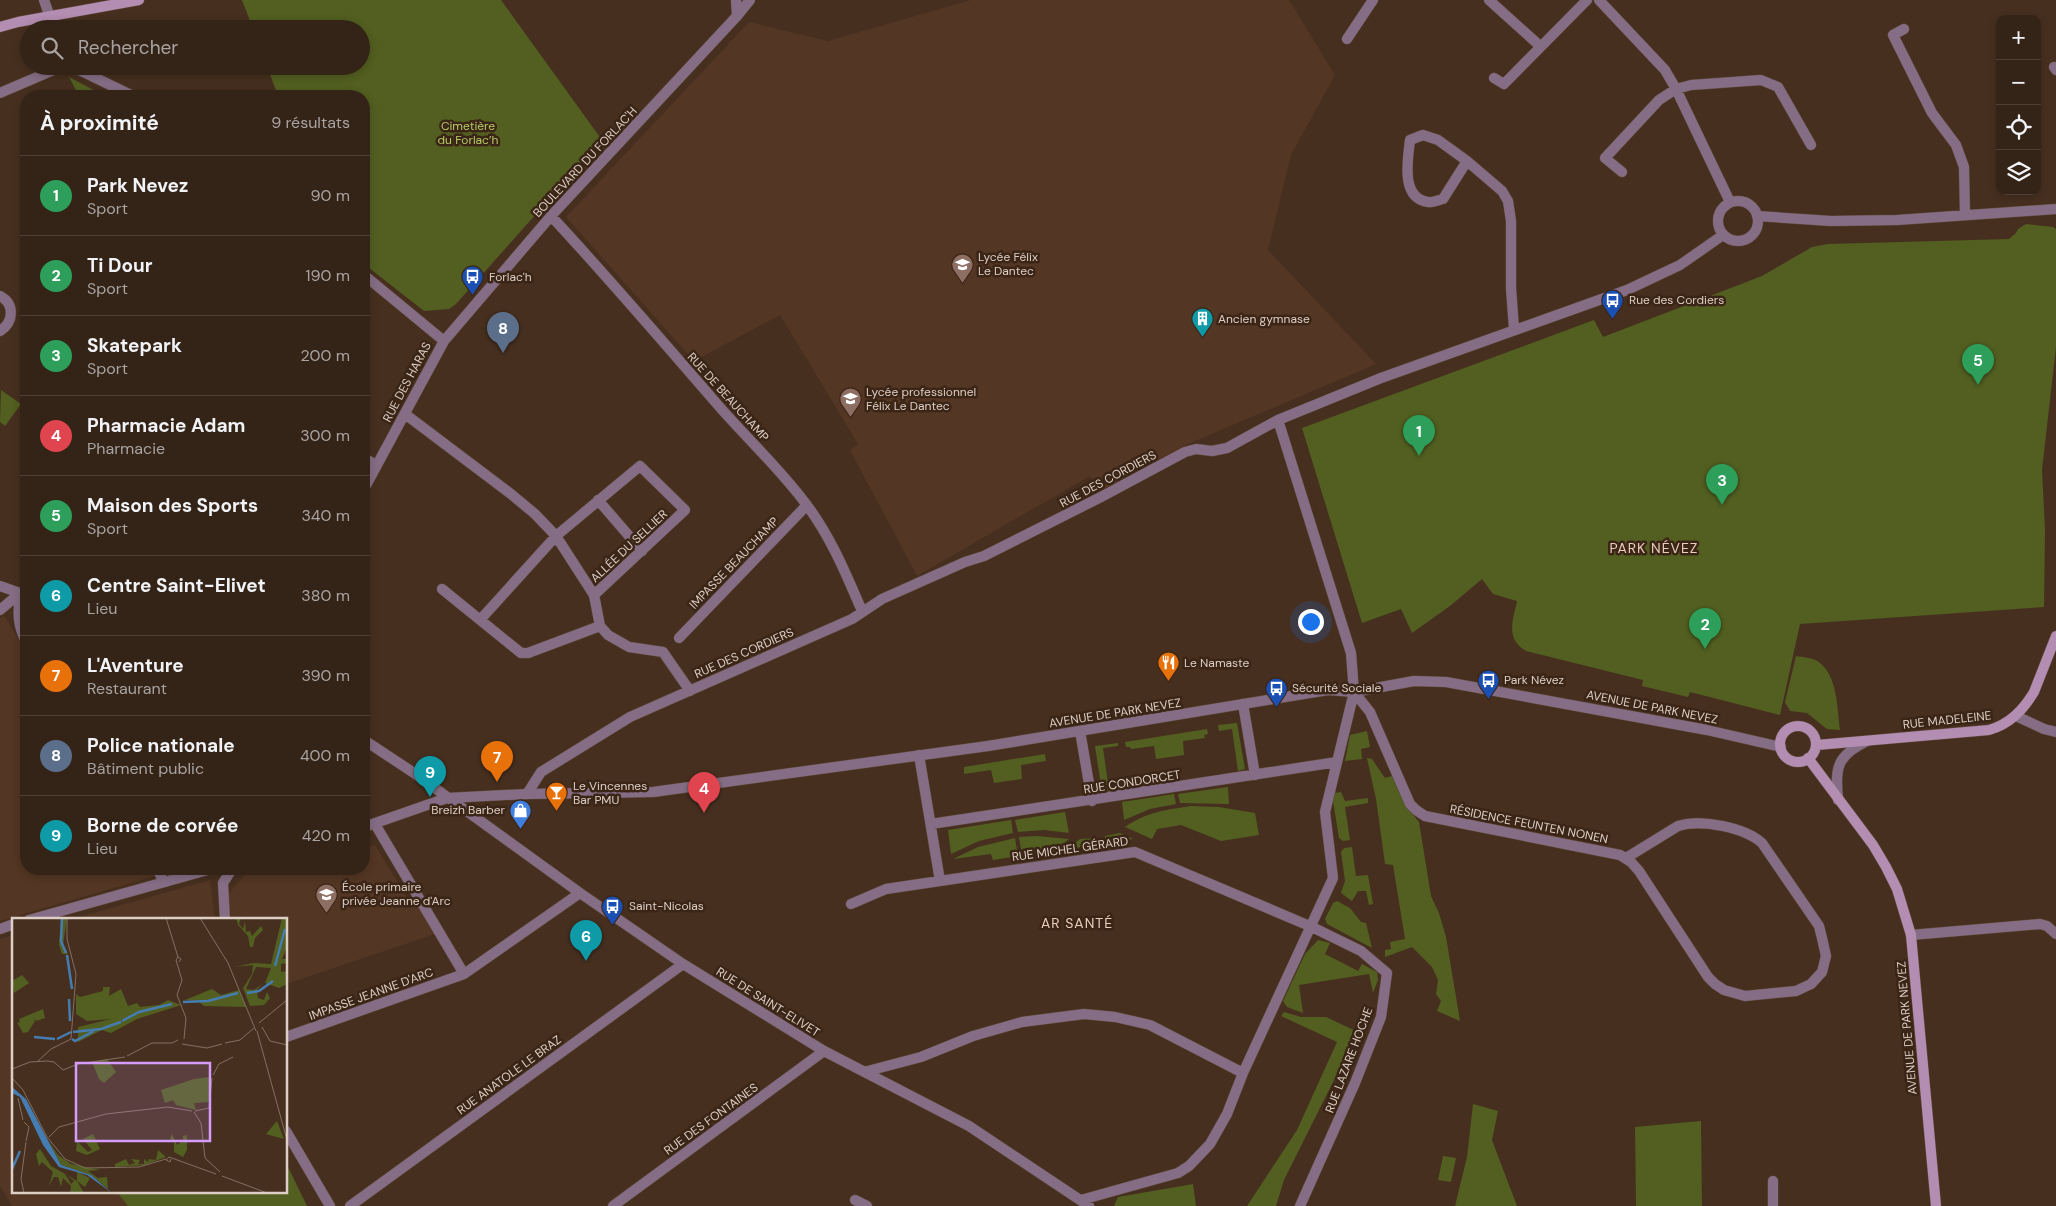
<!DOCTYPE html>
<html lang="fr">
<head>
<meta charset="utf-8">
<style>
  body { margin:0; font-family:"DM Sans",sans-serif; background:#3f2f24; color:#f1f3f6 }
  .controls { position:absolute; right:15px; top:15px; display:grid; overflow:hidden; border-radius:10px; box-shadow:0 2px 8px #0003 }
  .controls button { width:45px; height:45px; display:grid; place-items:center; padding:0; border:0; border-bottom:1px solid #4e4036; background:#342317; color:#f1f3f6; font:25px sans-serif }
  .you { position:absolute; left:1310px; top:621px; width:18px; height:18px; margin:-12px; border:4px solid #fff; border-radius:50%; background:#1a73e8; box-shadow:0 0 0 8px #1a73e833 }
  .badge { display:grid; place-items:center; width:32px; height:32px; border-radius:50%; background:#d59cfb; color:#fff; font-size:16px; font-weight:700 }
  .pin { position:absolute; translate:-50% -41px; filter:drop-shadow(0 1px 2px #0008) }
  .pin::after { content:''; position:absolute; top:26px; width:18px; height:15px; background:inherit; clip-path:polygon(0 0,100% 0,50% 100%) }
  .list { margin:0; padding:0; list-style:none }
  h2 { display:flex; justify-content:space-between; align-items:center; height:65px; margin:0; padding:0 20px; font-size:21px }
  h2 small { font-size:16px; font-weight:400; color:#a9a4a1 }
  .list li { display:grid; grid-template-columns:32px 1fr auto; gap:15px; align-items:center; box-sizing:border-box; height:80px; padding:0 20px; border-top:1px solid #4e4036 }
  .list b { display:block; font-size:19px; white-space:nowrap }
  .list p { margin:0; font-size:16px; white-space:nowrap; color:#a9a4a1 }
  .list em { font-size:16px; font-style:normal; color:#a9a4a1 }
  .icon { flex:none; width:28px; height:28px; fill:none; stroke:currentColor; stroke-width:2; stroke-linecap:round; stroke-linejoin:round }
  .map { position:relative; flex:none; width:2056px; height:1206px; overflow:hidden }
  .search { position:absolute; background:#342317; box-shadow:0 2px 8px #0003; left:20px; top:20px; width:350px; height:55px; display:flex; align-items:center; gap:12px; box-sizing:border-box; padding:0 18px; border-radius:28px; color:#a9a4a1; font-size:19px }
  .panel { position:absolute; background:#342317; box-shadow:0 2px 8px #0003; left:20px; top:90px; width:350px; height:785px; border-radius:20px }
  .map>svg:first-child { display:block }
</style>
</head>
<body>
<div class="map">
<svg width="2056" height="1206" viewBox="0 0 2056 1206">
  <rect width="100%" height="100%" fill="#462f1f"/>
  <path fill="#533623" d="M971,0H1289L1335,75L1291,155L1268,250L1376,364L1186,445L1100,491L1090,476L917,576L850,450L858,444L780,315L694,361L566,217L749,22L828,41Z
    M4,615L26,652V869H154L158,875L0,921V618Z
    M375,845L412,906H418L435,934L286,984V920H231L229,893L247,872L261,869H364V848Z
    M210,880L215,920H69Z
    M14,935V1192H286V1163L307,1206H12L0,1186V939Z"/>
  <path fill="#525f20" d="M242,0H501L602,140L456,304L449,309L424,311L364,264V96H278L267,66H361V29H253Z
    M69,77L105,96H79Z
    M2026,224L2053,227L2056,229V347L2042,470L2045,529L2044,607L1800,624L1780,715L1690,692L1688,697L1642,686L1643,680L1526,651C1505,639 1513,620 1517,601L1493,594L1482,579L1450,606L1412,633L1401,609L1362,623L1302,428L1594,320L1603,337L1762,276L1812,247L1828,244L2009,239L2016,233L2018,229Z
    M1,390L21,404L5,426L0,422Z
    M1796,656C1803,657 1814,658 1819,662C1838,677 1837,708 1840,730L1827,729L1807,713L1790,711L1785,702Z
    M1237,723L1245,769L1238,771L1232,729L1219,731L1218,725Z
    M1207,729L1208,734L1204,735L1205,738L1183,741L1184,755L1156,759L1154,746L1131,749L1130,747H1126L1125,742Z
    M1367,731L1370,747L1361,749L1362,759L1345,761L1350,735Z
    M1118,743V746L1103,748L1109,791L1102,792L1095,746Z
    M1045,754L1046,761L1021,765L1022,779L994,783L991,770L964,774V767Z
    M1367,758L1372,759L1385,778L1392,776L1406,806L1419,822L1431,896L1439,913L1446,937L1460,1021L1437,1011L1441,1001L1436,994L1438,980L1432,967L1412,947L1385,957V950L1391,949L1390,942L1405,939L1393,865L1385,864L1376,799Z
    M1228,787L1229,804L1180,803L1178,794Z
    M1341,792L1345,801L1368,798V803L1345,807L1350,840L1343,841L1339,838L1333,801L1335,793Z
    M1174,794L1176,804L1150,809L1124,820L1122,802Z
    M1191,806L1219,807L1255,813L1259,835L1221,841L1181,825L1157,829L1152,839L1125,827C1147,812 1165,810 1191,806Z
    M1065,812L1069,833L1044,830L1018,832L1015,820Z
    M1011,820L1013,833L979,841L951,854L948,830Z
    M1120,833L1133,839L1106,844L1105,836Z
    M1037,836L1069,839L1054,851L1022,855L1019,837Z
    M1015,838L1018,856L993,860L991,854L953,859L978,847Z
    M1094,838L1095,845L1067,849L1080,839Z
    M1352,847L1356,876L1368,875L1373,904L1369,905L1366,891H1358L1352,901L1341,893L1345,881L1341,852L1344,848Z
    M1337,901L1350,908L1361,922L1366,923L1372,948L1327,924L1325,919L1333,903Z
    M1318,940L1330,943L1325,954L1358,971L1362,964L1377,972L1378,980L1373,993L1369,974L1299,985L1303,1013L1287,1007L1283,1001L1305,954Z
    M1284,1012L1301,1017H1326L1358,1032L1284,1180L1276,1206H1247L1297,1130L1337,1042L1281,1016Z
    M1473,1104L1498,1111L1492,1140L1517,1206H1455L1467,1157Z
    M1701,1121L1702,1206H1636L1635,1127Z
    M1443,1156L1456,1158L1451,1182L1438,1180Z
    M286,1163L307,1206H128L117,1192H286Z
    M1193,1184L1196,1206H1114L1118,1197Z"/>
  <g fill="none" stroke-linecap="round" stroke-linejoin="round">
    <defs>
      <path id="minor" d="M44,0L54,29
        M1489,0L1540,46
        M1599,0L1665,70L1676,89L1730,202
        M737,16L750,0
        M1904,29L1893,35L1932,113L1956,145L1964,167L1965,215
        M1347,39L1373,0
        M71,66L133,96
        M2054,67L2056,70
        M1494,78L1504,84L1587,0
        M0,93L63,66
        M1467,161L1443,199C1439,200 1432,203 1428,202C1400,198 1408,159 1410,140L1423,135L1438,140L1467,161L1502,191L1508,201L1511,221V288L1514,329
        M1622,172L1605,158L1659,100L1676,89L1691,85L1761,80L1778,87L1811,145
        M1718 221a20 20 0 1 1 40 0a20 20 0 1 1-40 0Z
        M551,216C606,275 658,336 711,397C742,434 778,466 806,504C831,537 846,574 862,611
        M1757,216L1831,221L1897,220L2056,209
        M364,275L444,341
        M0,296C15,304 14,322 0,331
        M405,414L511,494L535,514L556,536L594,595L600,626L608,635L629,647L663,652L690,691
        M1278,420L1351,653L1354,692L1370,712L1410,804L1416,810L1425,816L1620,855L1631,862L1639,871L1708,977L1715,984L1724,990L1745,996L1796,991L1811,984L1822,972L1826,956L1822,938L1819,926L1762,843C1744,827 1701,819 1678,826L1626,858
        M364,458L376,465
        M364,489L444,341L551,216L737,16L736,0
        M598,500L642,551
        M0,586L25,595
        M442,589L521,653H528L600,626
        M20,593C18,611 17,625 26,641
        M0,610L20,593
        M480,620L556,536L640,466L685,510L594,595
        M679,638L807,505
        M1243,704L1255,775
        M2016,716L2044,729L2056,732
        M1080,731L1092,801
        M364,740L414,773L580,893L683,964L824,1051L969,1126L1089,1206
        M919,755L940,881
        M527,794L541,772L630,717L852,619L882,599L965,562L984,556L1101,497L1185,452L1196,449L1212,451L1227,448L1278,420L1381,378L1627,290L1680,265L1723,235
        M1838,800C1835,768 1836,756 1867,741
        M375,824L464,974
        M931,824L1337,762
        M157,869L164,882
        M851,904L886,889L1135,852L1312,927L1361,951L1387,973L1381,1017L1355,1083L1300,1206
        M225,920L223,883L232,869
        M1911,935L2040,924L2047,926L2056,934
        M286,1037L464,974L580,893
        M864,1072L921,1057L973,1036L1022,1022L1084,1014L1115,1017L1150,1025L1243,1073
        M286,1131L330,1206
        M1773,1181V1206
        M855,1200L867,1206
        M1081,1200L1178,1173L1189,1166L1210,1144L1227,1114L1243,1073L1333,878L1325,812L1354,692
        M350,1206L683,964
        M613,1206L824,1051"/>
      <path id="tertiary" d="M364,827L447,798L527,794L653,792L988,746L1328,690L1354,692L1414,681L1446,682L1707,730L1781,747
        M29,920L211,869
        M0,929L14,924"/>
      <path id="secondary" d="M0,27L18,22L139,0
        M1780 744a18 18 0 1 1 36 0a18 18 0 1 1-36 0Z
        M1817,745L1989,730C2010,724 2023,710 2034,692L2056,636
        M1808,758L1873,845L1886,867L1897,889L1911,935L1936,1206"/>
    </defs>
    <use href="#minor" stroke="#614c3d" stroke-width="11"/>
    <use href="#tertiary" stroke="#614c3d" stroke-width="11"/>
    <use href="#secondary" stroke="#614c3d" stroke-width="11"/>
    <use href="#minor" stroke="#856e85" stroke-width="10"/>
    <use href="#tertiary" stroke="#856e85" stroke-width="10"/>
    <use href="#secondary" stroke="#b38db2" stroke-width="10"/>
  </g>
  <defs>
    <symbol id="school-pin" viewBox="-11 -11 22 30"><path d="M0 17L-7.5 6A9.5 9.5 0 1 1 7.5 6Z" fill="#8d6e63" stroke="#3b2516"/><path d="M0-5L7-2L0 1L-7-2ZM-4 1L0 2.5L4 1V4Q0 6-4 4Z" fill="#fff"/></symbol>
    <symbol id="bus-pin" viewBox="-11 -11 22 30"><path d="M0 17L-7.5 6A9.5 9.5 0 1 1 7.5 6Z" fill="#1a4fb4" stroke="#3b2516"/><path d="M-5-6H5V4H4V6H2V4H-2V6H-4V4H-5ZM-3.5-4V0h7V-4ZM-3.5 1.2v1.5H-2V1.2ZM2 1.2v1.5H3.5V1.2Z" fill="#fff"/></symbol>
    <symbol id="building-pin" viewBox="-11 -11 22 30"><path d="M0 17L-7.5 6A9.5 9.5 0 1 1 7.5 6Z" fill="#0f9aa8" stroke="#3b2516"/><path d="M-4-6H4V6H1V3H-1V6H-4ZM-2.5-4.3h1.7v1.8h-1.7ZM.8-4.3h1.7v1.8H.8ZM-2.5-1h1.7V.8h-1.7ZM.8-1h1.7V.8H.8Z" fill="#fff"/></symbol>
    <symbol id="restaurant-pin" viewBox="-11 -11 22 30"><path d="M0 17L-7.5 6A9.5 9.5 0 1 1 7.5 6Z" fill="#e8710a" stroke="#3b2516"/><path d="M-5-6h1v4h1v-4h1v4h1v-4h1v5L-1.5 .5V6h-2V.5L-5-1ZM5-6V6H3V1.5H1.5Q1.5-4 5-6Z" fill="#fff"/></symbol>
    <symbol id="bar-pin" viewBox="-11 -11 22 30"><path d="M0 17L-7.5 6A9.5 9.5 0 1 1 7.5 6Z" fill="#e8710a" stroke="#3b2516"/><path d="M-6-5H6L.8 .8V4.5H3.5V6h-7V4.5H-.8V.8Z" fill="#fff"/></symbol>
    <symbol id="shop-pin" viewBox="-11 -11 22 30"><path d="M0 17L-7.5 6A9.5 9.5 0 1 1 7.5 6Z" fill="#3f7fe0" stroke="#3b2516"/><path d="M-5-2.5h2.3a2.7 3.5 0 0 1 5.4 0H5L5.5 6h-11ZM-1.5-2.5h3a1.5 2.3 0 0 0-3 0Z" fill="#fff"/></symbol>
  </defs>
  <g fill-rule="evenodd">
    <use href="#school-pin" x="950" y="252" width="25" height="34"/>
    <use href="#bus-pin" x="460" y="264" width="25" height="34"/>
    <use href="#bus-pin" x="1600" y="288" width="25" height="34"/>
    <use href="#building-pin" x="1190" y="306" width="25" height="34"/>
    <use href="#school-pin" x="838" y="386" width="25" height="34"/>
    <use href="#restaurant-pin" x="1156" y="650" width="25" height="34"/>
    <use href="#bus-pin" x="1476" y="668" width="25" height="34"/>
    <use href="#bus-pin" x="1264" y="676" width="25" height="34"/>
    <use href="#bar-pin" x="544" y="780" width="25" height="34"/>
    <use href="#shop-pin" x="508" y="798" width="25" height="34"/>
    <use href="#school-pin" x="314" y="882" width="25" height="34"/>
    <use href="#bus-pin" x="600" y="894" width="25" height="34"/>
  </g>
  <g text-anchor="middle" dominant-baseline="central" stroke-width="5" stroke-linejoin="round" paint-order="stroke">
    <g font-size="12" fill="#b5cc66" stroke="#3b2516">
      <text x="468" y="126">Cimetière<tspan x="468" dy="14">du Forlac’h</tspan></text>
    </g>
    <g font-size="12" fill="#decfc6" stroke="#3b2516">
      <text transform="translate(585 162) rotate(-47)">BOULEVARD DU FORLAC'H</text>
      <text transform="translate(407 382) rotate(-62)">RUE DES HARAS</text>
      <text transform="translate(728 397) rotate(48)">RUE DE BEAUCHAMP</text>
      <text transform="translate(1108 479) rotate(-28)">RUE DES CORDIERS</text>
      <text transform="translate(629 546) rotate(-43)">ALLÉE DU SELLIER</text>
      <text transform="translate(734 563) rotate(-46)">IMPASSE BEAUCHAMP</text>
      <text transform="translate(744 653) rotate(-24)">RUE DES CORDIERS</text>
      <text transform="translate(1652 707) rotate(11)">AVENUE DE PARK NEVEZ</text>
      <text transform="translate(1115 713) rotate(-9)">AVENUE DE PARK NEVEZ</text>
      <text transform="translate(1947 720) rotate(-6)">RUE MADELEINE</text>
      <text transform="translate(1132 782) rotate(-9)">RUE CONDORCET</text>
      <text transform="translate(1529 824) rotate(11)">RÉSIDENCE FEUNTEN NONEN</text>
      <text transform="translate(1070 849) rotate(-8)">RUE MICHEL GÉRARD</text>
      <text transform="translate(371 994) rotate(-20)">IMPASSE JEANNE D'ARC</text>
      <text transform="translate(768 1002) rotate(32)">RUE DE SAINT-ELIVET</text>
      <text transform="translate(1907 1028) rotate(-95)">AVENUE DE PARK NEVEZ</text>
      <text transform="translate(1349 1060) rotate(-69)">RUE LAZARE HOCHE</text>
      <text transform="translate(509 1075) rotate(-36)">RUE ANATOLE LE BRAZ</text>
      <text transform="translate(711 1119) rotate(-36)">RUE DES FONTAINES</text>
    </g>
    <g font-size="12" fill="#decfc6" stroke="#3b2516" text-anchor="start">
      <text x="978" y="257">Lycée Félix<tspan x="978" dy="14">Le Dantec</tspan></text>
      <text x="489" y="277">Forlac'h</text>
      <text x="1629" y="300">Rue des Cordiers</text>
      <text x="1218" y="319">Ancien gymnase</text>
      <text x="866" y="392">Lycée professionnel<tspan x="866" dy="14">Félix Le Dantec</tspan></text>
      <text x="1184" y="663">Le Namaste</text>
      <text x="1504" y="680">Park Névez</text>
      <text x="1292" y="688">Sécurité Sociale</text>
      <text x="573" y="786">Le Vincennes<tspan x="573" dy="14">Bar PMU</tspan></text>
      <text x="505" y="810" text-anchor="end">Breizh Barber</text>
      <text x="342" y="887">École primaire<tspan x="342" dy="14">privée Jeanne d'Arc</tspan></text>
      <text x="629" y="906">Saint-Nicolas</text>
    </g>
    <g font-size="14" letter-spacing="1" fill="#eccebb" stroke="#3b2516">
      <text x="1654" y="548">PARK NÉVEZ</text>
      <text x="1077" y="923">AR SANTÉ</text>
    </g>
  </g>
  <g transform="translate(12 918)">
    <rect width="275" height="275" fill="#462f1f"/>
    <path d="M49,0H55L51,27L56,36H50L47,27ZM224,0H229L227,6L231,11L233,4L234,14L238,13L240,18L249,8L251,12L243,20L241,29H238L236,18L226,7ZM270,0H275V29L270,41H275V45L269,46V54L275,53V66L267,70L253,65L259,50L244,49L234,71L242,72L250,66L245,72L246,80L252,82L255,74L258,80L252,87L238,88L231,70L240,56L241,47L223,49L241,45L259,46ZM10,57L17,65L2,75L0,63ZM91,69H98L97,78L109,71L116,88L125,85L128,89L147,87L156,82L169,87L125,101L99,115L90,112L66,124V109L99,101L75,103L64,96V76L68,79L91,73ZM200,71L209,77L227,72L234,89L192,88L186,83L173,82ZM31,91L33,100L24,103L21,99L23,103L16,114L11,115L5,104L8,105L7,101ZM95,141L104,154L92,165L87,161L80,144ZM198,159L197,184L182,185L184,192L164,187L161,182L153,185L149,172L182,161ZM265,203L272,221L254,216ZM81,216L88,231L75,237L64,233L65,223L76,234L80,232L71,221ZM160,216L165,227L171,223V218L175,217V232L171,239L162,234V224L158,221ZM36,222L46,237L59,246L88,252L76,253L86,260L95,259L96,271L79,257L49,247ZM28,231L39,248L53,256L59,266L62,263L55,257L65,263V254L78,260L73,269L65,263L72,275H58L59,268L51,260L49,269L46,259H42L37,268L41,254L30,244L27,248L24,236ZM146,232L154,239L132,247L103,249V246L114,241L117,247L123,245L119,241L128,242L126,246H132V241L136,244L137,241L144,242Z" fill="#525f20"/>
    <path d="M0,169L14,181L49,247L79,257L100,275L75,257L47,249L31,227L8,179L0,175Z" fill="#457cb1"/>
    <path fill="none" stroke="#457cb1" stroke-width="2.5" d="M50,0L49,23L54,35M55,37L60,71M263,48L273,11M235,75L247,73L261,63M57,81L58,103M171,84L196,83L226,75M110,103L127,94L160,86M61,114L89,111L109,104M22,119L43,121M45,121L59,114M60,121L63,123L82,113M0,251L8,233"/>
    <path fill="none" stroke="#836f62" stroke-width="1" d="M154,0L166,39M188,0L216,45L244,113M167,44L169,41L166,39L164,42L170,62L165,77L174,100L172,121M247,105L275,82M250,109L258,123L275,127M245,113L275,222M213,125L228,122L242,110M170,126L195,130L210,126M115,138L140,125H160L166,122M26,143L39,131L59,121L64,56L55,21V0M0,151L18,144L35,143L42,144L51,152L66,146L113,139M201,157L207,146L221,139M0,160L11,172L35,219M6,180L11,202M183,193L197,190L200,160M182,194L189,205L193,240L208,254M12,204L17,209L14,223M35,219L53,241L73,250L127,249L154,241M37,219L47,209L94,196L156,189L180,193M159,241L158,244L154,242L157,239L204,256M210,258L255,275M12,275L9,261L14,224"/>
    <path fill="#d59cfb" fill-opacity="0.15" stroke="#d59cfb" stroke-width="2.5" d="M64,145H198V223H64Z"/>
    <rect width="275" height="275" fill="none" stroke="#decfc6" stroke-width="2.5"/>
  </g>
</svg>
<div class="controls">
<button>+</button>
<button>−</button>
<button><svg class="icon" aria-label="locate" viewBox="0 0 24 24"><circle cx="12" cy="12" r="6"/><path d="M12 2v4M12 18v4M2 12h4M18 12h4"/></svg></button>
<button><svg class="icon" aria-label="layers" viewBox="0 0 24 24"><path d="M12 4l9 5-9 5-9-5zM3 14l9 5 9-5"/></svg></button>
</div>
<div class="you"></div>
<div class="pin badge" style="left:1419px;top:456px;background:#2e9e5b">1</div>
<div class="pin badge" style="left:1705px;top:649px;background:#2e9e5b">2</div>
<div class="pin badge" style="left:1722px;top:505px;background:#2e9e5b">3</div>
<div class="pin badge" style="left:704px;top:813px;background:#e0444e">4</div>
<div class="pin badge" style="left:1978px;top:385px;background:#2e9e5b">5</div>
<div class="pin badge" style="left:586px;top:961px;background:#0f9aa8">6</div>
<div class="pin badge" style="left:497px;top:782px;background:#e8710a">7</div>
<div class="pin badge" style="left:503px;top:353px;background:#5c6f8a">8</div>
<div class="pin badge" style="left:430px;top:797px;background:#0f9aa8">9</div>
<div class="search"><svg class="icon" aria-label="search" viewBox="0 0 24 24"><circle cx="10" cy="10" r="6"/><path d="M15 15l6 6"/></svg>Rechercher</div>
<section class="panel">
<h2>À proximité<small>9 résultats</small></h2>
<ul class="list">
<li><span class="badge" style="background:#2e9e5b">1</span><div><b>Park Nevez</b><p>Sport</p></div><em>90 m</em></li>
<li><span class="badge" style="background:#2e9e5b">2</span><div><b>Ti Dour</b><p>Sport</p></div><em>190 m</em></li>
<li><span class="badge" style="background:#2e9e5b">3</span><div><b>Skatepark</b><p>Sport</p></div><em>200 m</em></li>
<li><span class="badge" style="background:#e0444e">4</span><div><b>Pharmacie Adam</b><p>Pharmacie</p></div><em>300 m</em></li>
<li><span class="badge" style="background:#2e9e5b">5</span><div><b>Maison des Sports</b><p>Sport</p></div><em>340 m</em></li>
<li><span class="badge" style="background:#0f9aa8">6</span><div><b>Centre Saint-Elivet</b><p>Lieu</p></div><em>380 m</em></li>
<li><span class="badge" style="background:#e8710a">7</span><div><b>L'Aventure</b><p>Restaurant</p></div><em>390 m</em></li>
<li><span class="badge" style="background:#5c6f8a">8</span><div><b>Police nationale</b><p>Bâtiment public</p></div><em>400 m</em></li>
<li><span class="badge" style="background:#0f9aa8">9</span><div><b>Borne de corvée</b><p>Lieu</p></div><em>420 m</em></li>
</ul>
</section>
</div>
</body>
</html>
